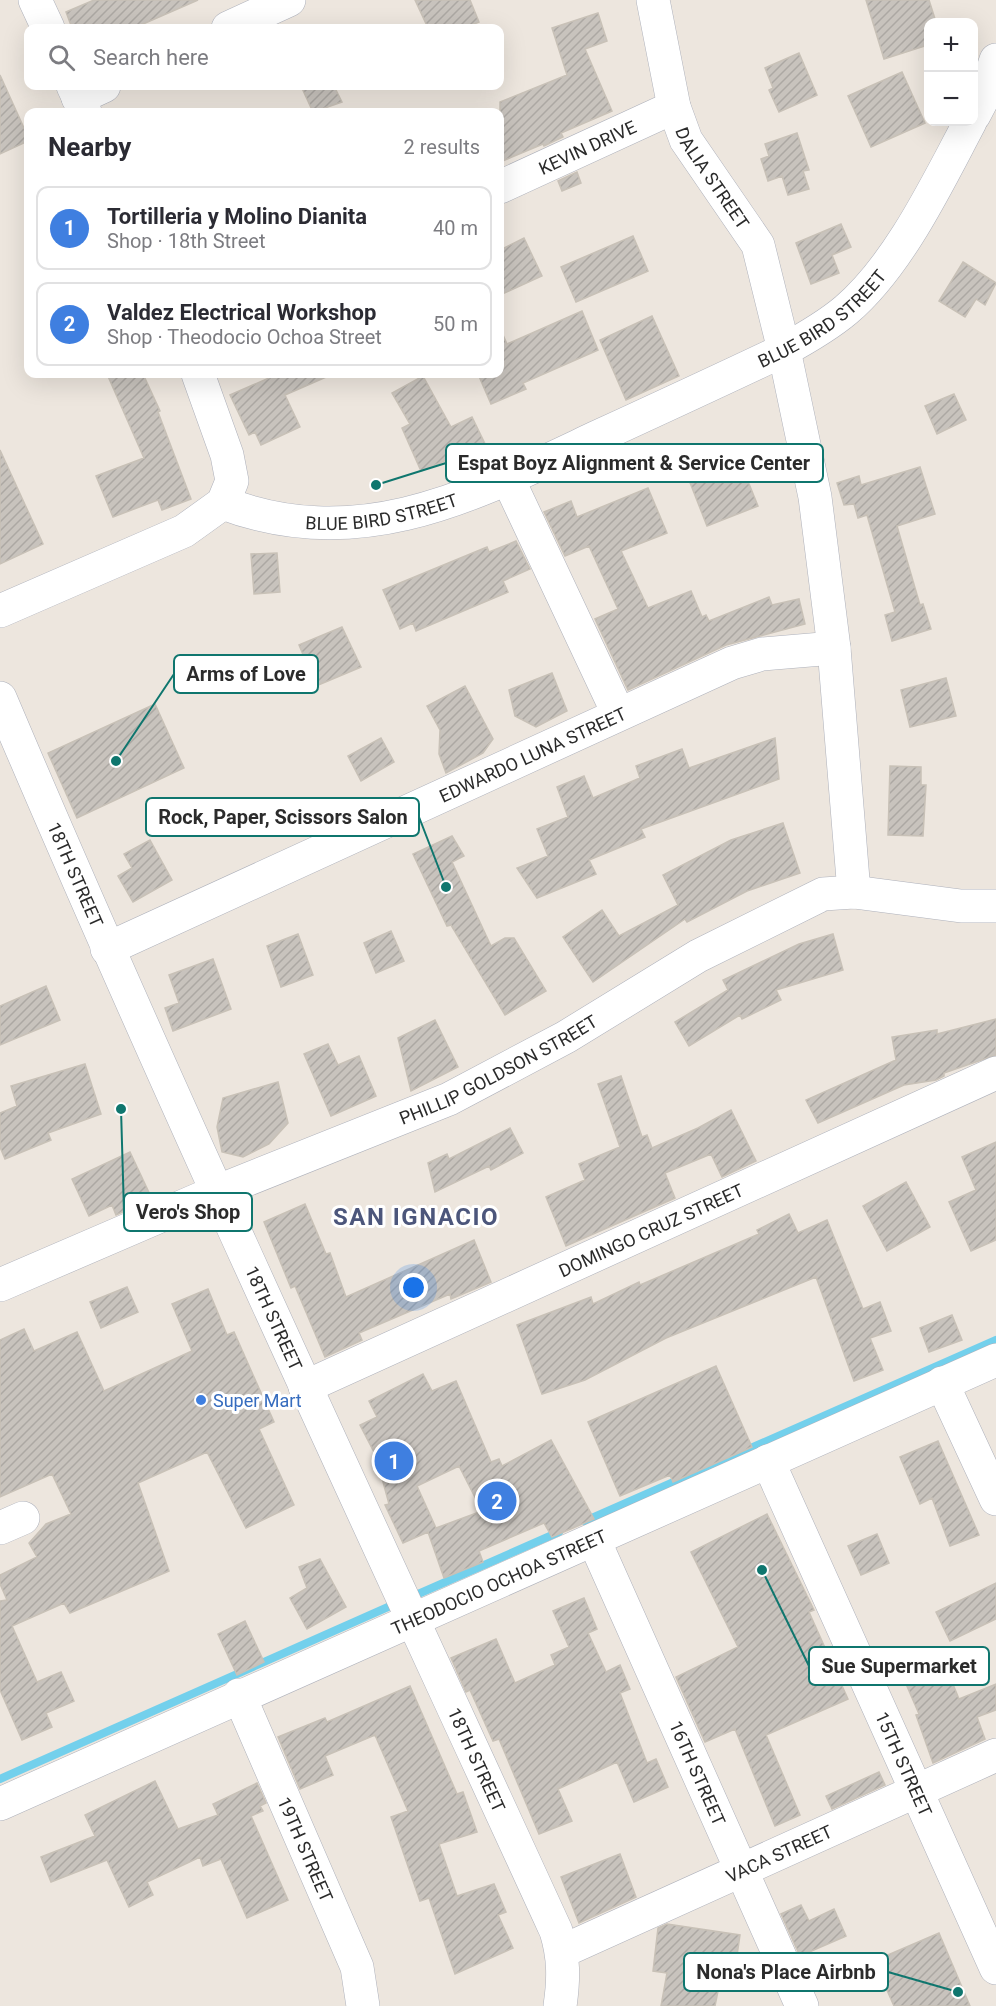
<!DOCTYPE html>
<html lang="en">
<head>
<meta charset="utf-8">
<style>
  body { margin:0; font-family:Roboto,sans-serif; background:#f7f7f7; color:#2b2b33 }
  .controls { position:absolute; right:18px; top:18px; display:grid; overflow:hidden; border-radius:12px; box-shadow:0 6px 24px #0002 }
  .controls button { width:54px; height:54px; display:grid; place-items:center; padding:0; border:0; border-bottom:2px solid #e1e1e2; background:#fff; color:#2b2b33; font:30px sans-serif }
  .you { position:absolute; left:414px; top:1288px; width:21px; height:21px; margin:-15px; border:4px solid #fff; border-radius:50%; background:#1a73e8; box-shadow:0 0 0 9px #1a73e833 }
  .badge { display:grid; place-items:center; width:39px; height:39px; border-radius:50%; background:#ea580c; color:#fff; font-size:20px; font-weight:700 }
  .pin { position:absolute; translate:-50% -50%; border:3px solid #fff; box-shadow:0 2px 6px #0006 }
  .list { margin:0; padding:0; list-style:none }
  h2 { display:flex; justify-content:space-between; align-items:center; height:78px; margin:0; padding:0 24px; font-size:26px }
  h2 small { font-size:20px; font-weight:400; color:#7c7c81 }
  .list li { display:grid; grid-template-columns:39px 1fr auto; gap:18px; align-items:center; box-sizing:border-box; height:84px; margin:0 12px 12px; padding:0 12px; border:2px solid #e1e1e2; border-radius:12px }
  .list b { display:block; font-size:22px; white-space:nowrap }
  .list p { margin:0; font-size:20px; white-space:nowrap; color:#7c7c81 }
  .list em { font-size:20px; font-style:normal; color:#7c7c81 }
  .icon { flex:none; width:33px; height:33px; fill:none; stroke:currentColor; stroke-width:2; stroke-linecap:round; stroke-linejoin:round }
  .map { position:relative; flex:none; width:996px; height:2006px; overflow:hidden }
  .search { position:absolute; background:#fff; box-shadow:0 6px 24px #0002; left:24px; top:24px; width:480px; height:66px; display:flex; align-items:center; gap:15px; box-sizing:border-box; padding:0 21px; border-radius:12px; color:#7c7c81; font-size:22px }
  .panel { position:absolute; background:#fff; box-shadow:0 6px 24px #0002; left:24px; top:108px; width:480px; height:270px; border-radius:12px }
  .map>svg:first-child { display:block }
</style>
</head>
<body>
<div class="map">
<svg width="996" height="2006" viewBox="0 0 996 2006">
  <defs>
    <pattern id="building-hatch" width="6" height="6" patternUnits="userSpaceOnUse" patternTransform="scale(1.5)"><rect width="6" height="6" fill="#c8c3bd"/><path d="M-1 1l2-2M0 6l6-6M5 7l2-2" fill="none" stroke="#aca8a3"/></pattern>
  </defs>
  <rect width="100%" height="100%" fill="#ede6de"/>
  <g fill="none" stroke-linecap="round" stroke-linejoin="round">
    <path stroke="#73d0ec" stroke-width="8" d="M585,1521L996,1340
      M409,1598L559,1532
      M0,1779L397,1603"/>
  </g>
  <path fill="url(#building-hatch)" stroke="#c8c1b7" stroke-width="1.5" fill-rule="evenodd" d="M94,0H198L134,28H72L66,12Z
    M415,0H470L479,22L464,28H428Z
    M866,0H929L936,22H928V45L884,59Z
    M598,13L607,41L585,49L612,111L561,133L563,137L544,146L543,144L500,162V102L567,75L552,28Z
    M799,53L817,95L779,112L769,90L773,88L765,68Z
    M902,72L925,123L871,147L848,96Z
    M0,75L28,137V141L0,154Z
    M301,86H334L342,102L313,112Z
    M797,133L809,170L803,171L809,189L788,195L782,176L768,181L761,159L769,156L765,144Z
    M577,172L581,183L562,191L558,181Z
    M841,224L851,247L832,255L839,273L811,284L796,243Z
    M633,236L648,271L576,302L561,267Z
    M524,238L542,276L500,295V250Z
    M963,262L996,283L985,305L976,299L965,317L939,301Z
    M582,311L598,350L523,383L526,389L491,404L478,374H500V328L507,344Z
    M652,316L679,376L626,400L600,340Z
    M107,374H143L160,411L158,412L191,499L162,510L158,500L113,517L96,476L144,458Z
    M278,374H333L285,395L300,427L261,445L255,432L249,435L230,395Z
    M423,376L451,427L472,417L488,450L451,468L447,460L421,471L402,428L410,424L392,393Z
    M954,394L966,420L937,434L925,406Z
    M0,450L43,544L0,564Z
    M733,458L738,471L743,469L758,506L707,526L687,475Z
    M920,467L935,514L897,526L920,605L923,604L931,629L892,641L885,615L895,612L867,515L858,518L854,504L844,505L837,483L859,476L861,485Z
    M648,488L667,533L621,551L648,608L691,591L702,617L706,615L709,621L769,597L772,605L799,599L805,624L726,645L628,690L595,619L618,609L589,546L565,556L544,512L571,501L577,517Z
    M516,541L530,569L503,581L508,592L416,631L413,623L400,629L383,590L487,547L489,552Z
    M277,553L280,592L254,594L251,554Z
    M342,627L361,667L316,686L299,645Z
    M552,673L567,711L536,727L515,716L509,690Z
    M946,678L956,716L910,727L901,690Z
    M465,686L493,739L483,753L446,773L439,754L440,730L427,706Z
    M155,704L184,768L77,818L48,753Z
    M381,738L394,762L361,781L348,756Z
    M775,738L779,779L641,829L645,837L589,860L596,874L537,898L517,868L548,856L537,829L568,817L557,787L584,776L593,798L640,778L636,766L682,749L689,768Z
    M890,766L921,767V785H926L923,836L888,835Z
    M783,823L800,873L747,891L687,922L685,919L593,982L563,937L602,910L619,936L678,905L663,875L731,840Z
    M452,836L464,856L452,862L491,946L505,938H514L546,991L505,1015L451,925L447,926L413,854Z
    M150,840L172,880L133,902L118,876L132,868L124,854Z
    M391,931L404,961L376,973L364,943Z
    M298,934L313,975L281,987L267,946Z
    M833,934L843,970L776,990L781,1000L742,1019L740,1015L689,1046L675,1022L728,990L723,980L799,944Z
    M213,959L231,1009L173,1031L165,1008L179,1003L169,975Z
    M46,986L60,1020L0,1045V1006Z
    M996,1019V1055L944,1073V1076L936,1080L904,1085L818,1123L806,1100L896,1060L892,1037L937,1030V1034Z
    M435,1020L458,1067L411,1091L398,1038Z
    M328,1044L338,1065L359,1056L376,1096L331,1116L304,1054Z
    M85,1064L101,1114L48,1133L51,1140L5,1159L0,1147V1113L17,1106L11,1086Z
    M621,1076L642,1137L647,1135L652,1148L698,1128L731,1110L756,1161L722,1177L711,1154L665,1173L675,1198L566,1246L546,1197L585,1180L579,1164L620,1147L598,1084Z
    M278,1082L288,1123L269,1144L243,1157L222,1152L217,1127L223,1098Z
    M510,1128L523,1153L491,1170L489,1166L435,1192L428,1163L447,1154L449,1159Z
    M996,1142V1240L971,1251L949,1202L976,1190L962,1157Z
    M130,1152L152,1199L116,1215L112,1205L89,1216L72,1179Z
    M906,1182L930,1227L887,1251L863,1206Z
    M305,1204L326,1254L330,1253L346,1297L474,1240L491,1282L451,1299L450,1294L359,1333L362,1340L325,1357L295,1286L291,1288L264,1222Z
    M789,1214L798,1233L827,1220L863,1309L880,1302L891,1331L870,1338L883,1370L854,1381L816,1277L666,1338L585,1380L542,1394L517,1325L591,1297L593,1304L639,1282L640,1285L759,1234L757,1230Z
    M127,1287L138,1312L101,1328L90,1302Z
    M208,1289L227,1335L234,1332L274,1422L259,1429L294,1505L246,1528L207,1452L138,1483L169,1571L70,1613L64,1603L12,1626L37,1682L61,1672L74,1701L46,1713L52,1727L22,1740L0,1690V1601L7,1600L0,1584V1575L37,1557L29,1543L46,1524L71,1514L52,1474L0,1497V1340L24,1329L34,1351L77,1332L104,1391L192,1351L172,1304Z
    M952,1315L962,1340L929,1352L920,1328Z
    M716,1366L752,1447L673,1482L670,1475L620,1496L588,1422Z
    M423,1374L432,1391L456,1381L491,1462L499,1459L502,1466L551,1440L594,1519L552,1537L544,1523L479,1551L483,1562L444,1578L428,1532L403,1543L385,1505L389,1504L376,1456L360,1425L377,1417L369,1401ZM459,1466L482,1511L436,1528L417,1486Z
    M938,1441L979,1535L950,1546L932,1498L920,1504L900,1457Z
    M767,1514L814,1610L809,1612L848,1699L766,1735L800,1815L775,1826L735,1729L705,1742L676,1677L738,1647L691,1552Z
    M877,1534L889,1563L861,1575L848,1546Z
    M320,1559L346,1607L307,1629L290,1598L307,1588L299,1567Z
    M996,1583V1619L950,1641L936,1612Z
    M584,1598L597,1629L588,1633L606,1672L620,1665L630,1689L620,1693L647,1763L656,1759L668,1787L634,1802L617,1762L558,1789L572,1821L539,1834L499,1739L493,1741L470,1690L466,1692L451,1658L496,1639L515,1683L555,1665L551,1655L569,1647L553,1611Z
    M245,1621L264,1662L237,1675L218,1634Z
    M946,1667L959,1699L996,1684V1710L977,1717L985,1739L933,1763L916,1715L919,1714L906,1684Z
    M410,1686L457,1794L463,1792L477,1832L439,1844L457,1896L494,1884L506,1912L498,1915L513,1948L455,1974L429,1898L420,1901L391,1817L408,1811L375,1735L325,1756L333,1775L300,1789L278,1737L325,1718L327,1722Z
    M879,1772L885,1785L832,1809L826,1796Z
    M155,1781L178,1829L218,1815L213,1804L257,1783L266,1803L260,1806L263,1811L251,1816L288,1900L247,1918L221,1859L203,1866L200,1857L147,1882L153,1895L129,1907L107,1860L51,1882L41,1857L95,1836L85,1815Z
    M620,1854L636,1897L579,1923L561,1877Z
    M801,1905L809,1921L834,1909L846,1936L800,1956L781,1914Z
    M667,1924L740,1935L733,1983L720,1981L715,2006H661L667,1973L653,1971L658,1928Z
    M939,1933L970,2006H894L874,1961Z"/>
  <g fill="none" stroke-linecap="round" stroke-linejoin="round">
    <defs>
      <g id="minor">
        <path d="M35,0L48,28"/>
        <path id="s1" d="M653,0L674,107L686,140L758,245L784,350L815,497L834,648L854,892"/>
        <path d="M228,28L289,0"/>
        <path d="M73,86L85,112"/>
        <path d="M78,98L104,86"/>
        <path d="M974,115L984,96L996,60"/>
        <path id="s2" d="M500,187L674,107"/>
        <path d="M508,479L618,713"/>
        <path id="s3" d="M223,503C359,555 472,496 595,438C658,409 721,380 784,350C806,338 827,326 846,310C899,265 938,182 970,122"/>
        <path d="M0,611L184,531L223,503L232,481L227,455L198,374"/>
        <path id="s4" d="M0,698C176,1113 368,1521 556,1931C564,1957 564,1979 560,2006"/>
        <path id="s5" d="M107,949L732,663L762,654L834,648"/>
        <path id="s6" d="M0,1285L216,1192L449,1099L566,1037L698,956L823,894L854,892L961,906H996"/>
        <path d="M942,1383L996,1499"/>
        <path id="s7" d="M305,1387L996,1073"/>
        <path id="s8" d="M768,1461L996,1968"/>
        <path d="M0,1528L23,1518"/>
        <path id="s9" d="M594,1540L802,2006"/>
        <path id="s10" d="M239,1695L357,1967L363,2006"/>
        <path id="s11" d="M0,1804L996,1360"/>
        <path id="s12" d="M563,1951L996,1755"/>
      </g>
    </defs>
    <use href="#minor" stroke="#aeb1bb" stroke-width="34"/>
    <use href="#minor" stroke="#fff" stroke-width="33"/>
  </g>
  <circle fill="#3f7fe0" stroke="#fff" stroke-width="2" cx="201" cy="1400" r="6"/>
  <g text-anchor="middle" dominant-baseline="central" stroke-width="6" stroke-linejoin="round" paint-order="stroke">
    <g font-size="18" fill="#2b2b2b" stroke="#fff">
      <text stroke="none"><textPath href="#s2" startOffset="96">KEVIN DRIVE</textPath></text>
      <text stroke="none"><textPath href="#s1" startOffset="190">DALIA STREET</textPath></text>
      <text stroke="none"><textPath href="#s3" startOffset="648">BLUE BIRD STREET</textPath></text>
      <text stroke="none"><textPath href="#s3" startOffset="162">BLUE BIRD STREET</textPath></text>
      <text stroke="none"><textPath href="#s5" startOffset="468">EDWARDO LUNA STREET</textPath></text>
      <text stroke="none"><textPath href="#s4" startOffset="192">18TH STREET</textPath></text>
      <text stroke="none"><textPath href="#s6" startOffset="543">PHILLIP GOLDSON STREET</textPath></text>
      <text stroke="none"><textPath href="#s7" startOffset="380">DOMINGO CRUZ STREET</textPath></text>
      <text stroke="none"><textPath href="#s4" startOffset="678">18TH STREET</textPath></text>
      <text stroke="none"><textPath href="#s11" startOffset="546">THEODOCIO OCHOA STREET</textPath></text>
      <text stroke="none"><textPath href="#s4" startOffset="1164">18TH STREET</textPath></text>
      <text stroke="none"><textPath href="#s8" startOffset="332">15TH STREET</textPath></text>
      <text stroke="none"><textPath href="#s9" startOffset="255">16TH STREET</textPath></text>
      <text stroke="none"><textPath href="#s10" startOffset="168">19TH STREET</textPath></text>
      <text stroke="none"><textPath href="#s12" startOffset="237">VACA STREET</textPath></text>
    </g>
    <g font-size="18" fill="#366cbe" stroke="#fff" text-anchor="start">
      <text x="213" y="1400">Super Mart</text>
    </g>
    <g font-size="24" font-weight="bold" letter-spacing="1.5" fill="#4c567b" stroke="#fff">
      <text x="416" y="1217">SAN IGNACIO</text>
    </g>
  </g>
  <path fill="none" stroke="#0f766e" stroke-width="2" d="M376 485L446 463M116 761L174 674M446 887L419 817M121 1109L124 1212M762 1570L809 1666M958 1992L888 1972"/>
  <g fill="#0f766e" stroke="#fff" stroke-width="2">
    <circle cx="376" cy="485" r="6"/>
    <circle cx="116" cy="761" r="6"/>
    <circle cx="446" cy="887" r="6"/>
    <circle cx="121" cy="1109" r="6"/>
    <circle cx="762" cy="1570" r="6"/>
    <circle cx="958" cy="1992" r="6"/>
  </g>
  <g fill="#fff" stroke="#0f766e" stroke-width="2">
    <rect x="446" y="444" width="377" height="38" rx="6"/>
    <rect x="174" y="655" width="144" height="38" rx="6"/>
    <rect x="146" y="798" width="273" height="38" rx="6"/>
    <rect x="124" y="1193" width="128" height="38" rx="6"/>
    <rect x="809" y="1647" width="180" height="38" rx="6"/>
    <rect x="684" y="1953" width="204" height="38" rx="6"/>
  </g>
  <g font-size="20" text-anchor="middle" font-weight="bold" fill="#2b2b2b">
    <text x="634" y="470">Espat Boyz Alignment &amp; Service Center</text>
    <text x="246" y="681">Arms of Love</text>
    <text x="283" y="824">Rock, Paper, Scissors Salon</text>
    <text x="188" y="1219">Vero's Shop</text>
    <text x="899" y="1673">Sue Supermarket</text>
    <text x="786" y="1979">Nona's Place Airbnb</text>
  </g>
</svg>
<div class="controls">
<button>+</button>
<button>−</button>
</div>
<div class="you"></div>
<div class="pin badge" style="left:394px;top:1461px;background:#3f7fe0">1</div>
<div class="pin badge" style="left:497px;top:1501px;background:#3f7fe0">2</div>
<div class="search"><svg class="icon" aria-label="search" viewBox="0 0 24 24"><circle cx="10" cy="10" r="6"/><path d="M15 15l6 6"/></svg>Search here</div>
<section class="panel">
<h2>Nearby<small>2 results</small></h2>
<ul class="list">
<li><span class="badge" style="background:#3f7fe0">1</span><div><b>Tortilleria y Molino Dianita</b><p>Shop · 18th Street</p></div><em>40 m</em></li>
<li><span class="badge" style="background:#3f7fe0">2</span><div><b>Valdez Electrical Workshop</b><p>Shop · Theodocio Ochoa Street</p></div><em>50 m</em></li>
</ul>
</section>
</div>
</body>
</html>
